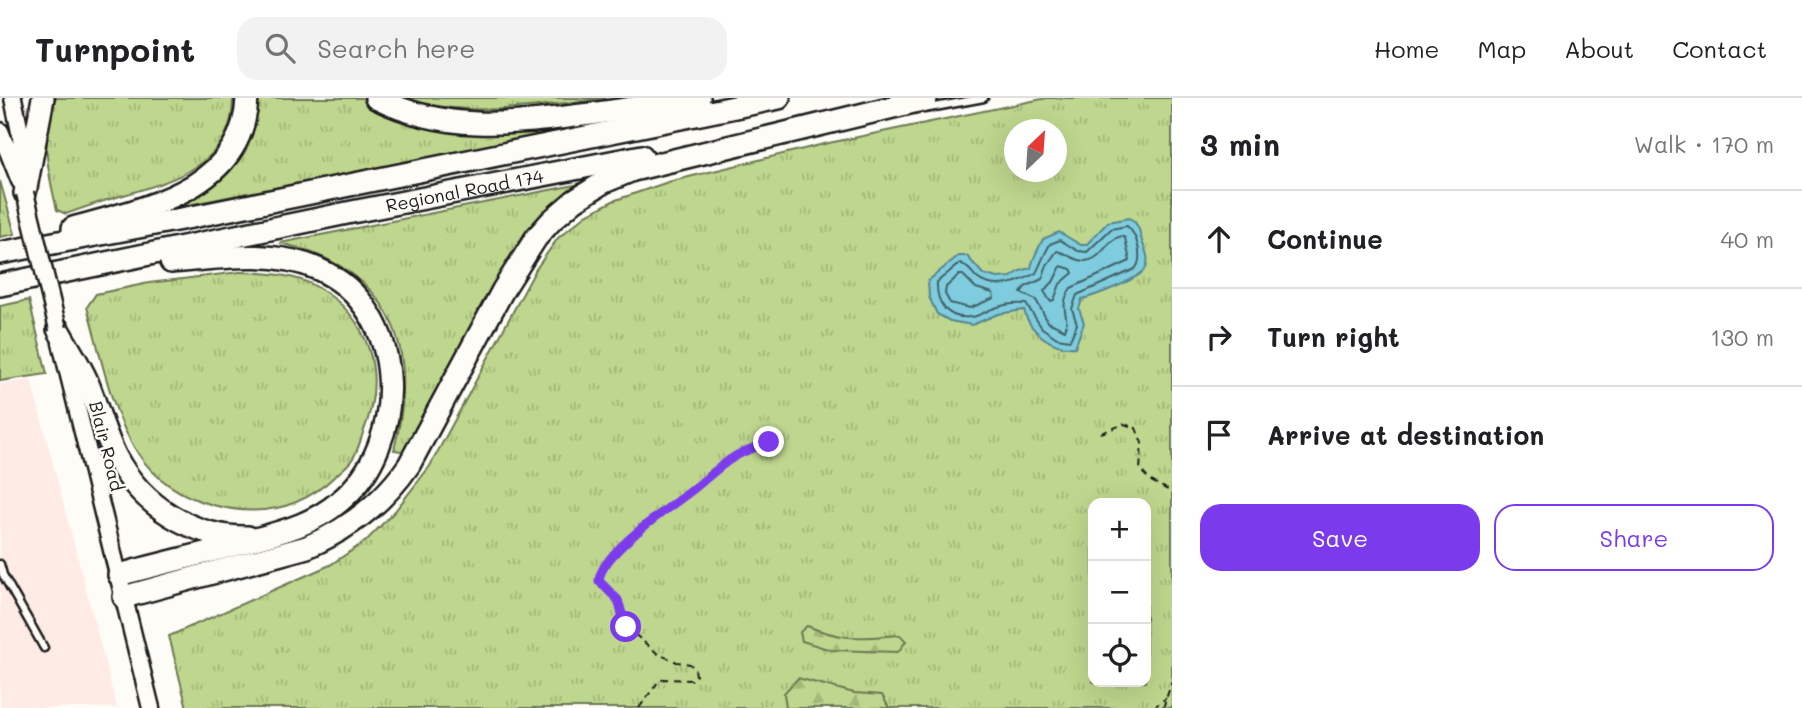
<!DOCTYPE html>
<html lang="en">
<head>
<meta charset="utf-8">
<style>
  body { margin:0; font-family:Mali,sans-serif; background:#f2f2f2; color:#202124 }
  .controls { position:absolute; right:21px; bottom:21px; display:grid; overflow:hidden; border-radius:14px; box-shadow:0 7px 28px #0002 }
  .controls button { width:63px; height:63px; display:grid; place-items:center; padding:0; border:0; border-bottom:2px solid #e0e0e0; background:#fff; color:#202124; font:35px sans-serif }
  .compass { position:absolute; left:1004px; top:21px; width:63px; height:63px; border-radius:50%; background:#fff; box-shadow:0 7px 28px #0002; rotate:25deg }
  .stop { position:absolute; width:21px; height:21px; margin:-16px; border:5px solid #7c3aed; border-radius:50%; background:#fff }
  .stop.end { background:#7c3aed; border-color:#fff; box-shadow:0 2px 7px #0008 }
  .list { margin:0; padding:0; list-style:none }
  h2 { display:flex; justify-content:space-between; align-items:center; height:91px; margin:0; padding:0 28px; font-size:30px }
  h2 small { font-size:23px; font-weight:400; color:#757577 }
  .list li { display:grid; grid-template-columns:46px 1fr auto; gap:21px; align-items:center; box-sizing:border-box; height:98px; padding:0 28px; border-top:2px solid #e0e0e0 }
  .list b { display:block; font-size:26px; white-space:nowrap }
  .list em { font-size:23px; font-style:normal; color:#757577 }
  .actions { display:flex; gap:14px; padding:21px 28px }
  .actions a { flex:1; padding:16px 0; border:2px solid #7c3aed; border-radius:21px; text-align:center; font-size:24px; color:#7c3aed }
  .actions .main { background:#7c3aed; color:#fff }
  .icon { flex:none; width:38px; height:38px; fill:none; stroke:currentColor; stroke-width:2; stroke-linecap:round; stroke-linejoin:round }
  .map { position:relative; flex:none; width:1172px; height:610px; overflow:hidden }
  header { display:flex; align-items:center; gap:42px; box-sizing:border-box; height:98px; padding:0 35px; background:#fff; border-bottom:2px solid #e0e0e0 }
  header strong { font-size:33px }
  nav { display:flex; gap:38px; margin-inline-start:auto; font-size:24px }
  .search { width:490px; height:63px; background:#f2f2f2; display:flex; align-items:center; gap:18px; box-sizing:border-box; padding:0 24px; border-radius:21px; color:#757577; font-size:26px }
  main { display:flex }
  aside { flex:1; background:#fff }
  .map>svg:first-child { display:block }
</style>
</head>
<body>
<header>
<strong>Turnpoint</strong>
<div class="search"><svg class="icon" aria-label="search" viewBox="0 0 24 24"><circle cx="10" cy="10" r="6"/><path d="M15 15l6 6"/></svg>Search here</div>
<nav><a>Home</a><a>Map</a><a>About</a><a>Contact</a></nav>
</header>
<main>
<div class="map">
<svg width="1172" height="610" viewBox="0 0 1172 610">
  <defs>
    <pattern id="grass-tufts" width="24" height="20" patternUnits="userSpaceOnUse" patternTransform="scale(1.75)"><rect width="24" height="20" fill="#bed68d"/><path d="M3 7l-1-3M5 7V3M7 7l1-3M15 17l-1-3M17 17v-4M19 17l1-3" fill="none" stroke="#a3b779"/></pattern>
    <pattern id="forest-firs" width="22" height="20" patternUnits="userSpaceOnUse" patternTransform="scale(1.75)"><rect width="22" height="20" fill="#bed68d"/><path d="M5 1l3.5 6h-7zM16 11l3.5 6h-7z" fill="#a3b779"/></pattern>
  </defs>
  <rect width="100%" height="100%" fill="#fdfcf7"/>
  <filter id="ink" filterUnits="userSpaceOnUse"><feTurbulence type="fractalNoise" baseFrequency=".0143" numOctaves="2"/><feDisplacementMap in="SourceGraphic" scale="14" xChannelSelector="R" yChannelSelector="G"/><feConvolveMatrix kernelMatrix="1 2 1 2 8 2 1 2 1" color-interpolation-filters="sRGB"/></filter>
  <g filter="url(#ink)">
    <path fill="#feebe5" d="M31,282L117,610H0V286Z"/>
    <path fill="url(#grass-tufts)" stroke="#6d7954" stroke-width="2" fill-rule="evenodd" d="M54,0H233C234,68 169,84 117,99C99,104 83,110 66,116L57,112C47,71 41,42 54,0Z
      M253,0H363L378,9L574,22L575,30L183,108L180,100L201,91Z
      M403,0H606C540,8 467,21 403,0Z
      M1047,0H1172V610H187L169,538L330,467L366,443L395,413L430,368L536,171L558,140L586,117L613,103L668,84L824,46ZM1015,32H1056V74H1015ZM1093,405H1146V584H1093Z
      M0,83L15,136L0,139Z
      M585,85L529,133L519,147L484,207L407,354L394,352C421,246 391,171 280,145Z
      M240,174C266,175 294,176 317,189C372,220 386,279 363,335C360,343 358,353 353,360C349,367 341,373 335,378C300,412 258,419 213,407C182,399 154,381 137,354C110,312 101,257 87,209L96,196L149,185Z
      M29,202L47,276L0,283V208Z"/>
    <path fill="url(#forest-firs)" stroke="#6d7954" stroke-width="2" d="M807,528C845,543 861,540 900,537L906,543L898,554L831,552L802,543L800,534Z
      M798,580L854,595L882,597L889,610H786L784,595Z"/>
    <path fill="#7eccdd" stroke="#578690" stroke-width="2" d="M1129,120C1138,124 1140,134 1142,143C1145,151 1150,161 1146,170C1140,181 1095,198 1082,201L1079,211L1084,225L1075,249C1053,251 1029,234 1024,212L998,216L972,227L950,223L937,216L929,199L928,183L958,158H967L983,176L997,180L1011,179L1020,173L1031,170C1032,161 1039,150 1043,141L1059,134L1081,147H1086L1108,124Z"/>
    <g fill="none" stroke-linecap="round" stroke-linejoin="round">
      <path stroke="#436269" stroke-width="2" d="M1127,128C1137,136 1144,161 1135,171L1077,197L1072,211L1077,226L1070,242L1057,240L1042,230L1026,206C1015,205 1002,207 992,211C986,213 978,219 971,219C947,222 936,205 937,184L960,165C968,168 971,174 977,180C994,194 1020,184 1036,175C1041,165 1045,155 1050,146L1060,142L1078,153L1087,154L1111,131Z
        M1122,138L1125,140L1130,163L1071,190C1057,210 1071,218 1065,232L1048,224L1036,202L1021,195L1025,189L1042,181L1047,167L1057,153C1067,155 1074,163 1084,163C1102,163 1106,141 1122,138Z
        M1061,168L1071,171L1073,175L1060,186L1054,202L1050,203L1044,193L1053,184Z
        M959,177H963L976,190L993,195L994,200L970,210L950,205L945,196L946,189Z"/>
      <defs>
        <path id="service" d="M924,11L984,0
          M0,466L3,477L44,550"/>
        <path id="secondary" d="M13,0L21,39L24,76
          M0,33L20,83
          M61,245L151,610"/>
        <g id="motorway">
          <path d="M376,0C445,34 508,27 582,17C621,12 660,6 699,0"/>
          <path d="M25,95L43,0"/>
          <path d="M73,130C145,110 244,91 247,0"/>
          <path d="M0,155L192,119L779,0"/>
          <path id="s1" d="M0,187L352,114L642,58"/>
          <path d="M58,231C67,248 79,265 87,283C97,308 104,335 116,359C142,408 193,440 248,439"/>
          <path d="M119,477C163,465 208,455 252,442C284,433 313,426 339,404C410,346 409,211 318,171C272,151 220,160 171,164"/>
          <path d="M124,499L307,449C349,431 383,405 409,367L503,192L536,140L552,122L574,103L604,84L633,72L926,1"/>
        </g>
      </defs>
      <use href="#service" stroke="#1c1c1c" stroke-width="11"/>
      <use href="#secondary" stroke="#1c1c1c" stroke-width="21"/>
      <use href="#motorway" stroke="#1c1c1c" stroke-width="26"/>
      <path stroke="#1c1c1c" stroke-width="2" stroke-dasharray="7 5" stroke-linecap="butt" d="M1101,335L1124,326L1136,330L1142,345L1140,372L1151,383L1172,394
        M1172,486V522
        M639,610L658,584L664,581L692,582L696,578L695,571L690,566L677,564L658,556L626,529L618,503L599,483L603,469L648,423L736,358L769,344
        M1153,610L1166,600
        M1163,610L1172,583"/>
      <use href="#service" stroke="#fdfcf7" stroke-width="6"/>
      <use href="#secondary" stroke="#fdfcf7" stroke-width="16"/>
      <use href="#motorway" stroke="#fdfcf7" stroke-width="21"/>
      <defs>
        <path id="secondary-bridge" d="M25,95L58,231"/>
      </defs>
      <use href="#secondary-bridge" stroke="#1c1c1c" stroke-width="21" stroke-linecap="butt"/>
      <use href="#secondary-bridge" stroke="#fdfcf7" stroke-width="16"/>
    </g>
  </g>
  <g fill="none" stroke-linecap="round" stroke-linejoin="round" filter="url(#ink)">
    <path stroke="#7c3aed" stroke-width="9" d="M626,529L618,502L599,483C600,456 670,409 691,393C705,382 718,369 734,359C744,352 758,349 769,344"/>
  </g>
  <g text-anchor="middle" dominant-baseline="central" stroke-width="5" stroke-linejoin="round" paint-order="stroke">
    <g font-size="18" fill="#1c1c1c" stroke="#fdfcf7">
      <text stroke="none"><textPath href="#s1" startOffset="474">Regional Road 174</textPath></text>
      <text transform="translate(107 348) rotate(76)">Blair Road</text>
    </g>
  </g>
</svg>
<div class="controls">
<button>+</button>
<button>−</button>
<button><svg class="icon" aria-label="locate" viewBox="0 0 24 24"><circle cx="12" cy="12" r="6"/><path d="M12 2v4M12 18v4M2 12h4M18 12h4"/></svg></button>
</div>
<svg class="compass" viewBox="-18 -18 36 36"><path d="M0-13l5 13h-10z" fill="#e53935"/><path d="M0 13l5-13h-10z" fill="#757577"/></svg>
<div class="stop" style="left:626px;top:529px"></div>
<div class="stop end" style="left:769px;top:344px"></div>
</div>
<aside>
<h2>3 min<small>Walk · 170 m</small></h2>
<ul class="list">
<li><svg class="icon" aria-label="ahead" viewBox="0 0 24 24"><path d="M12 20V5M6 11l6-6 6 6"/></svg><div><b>Continue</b></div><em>40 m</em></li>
<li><svg class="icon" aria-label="right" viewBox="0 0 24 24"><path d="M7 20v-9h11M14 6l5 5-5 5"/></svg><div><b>Turn right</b></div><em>130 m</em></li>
<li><svg class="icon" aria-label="arrive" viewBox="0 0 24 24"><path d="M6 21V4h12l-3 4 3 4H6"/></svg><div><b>Arrive at destination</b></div></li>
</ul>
<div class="actions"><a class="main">Save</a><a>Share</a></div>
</aside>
</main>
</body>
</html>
